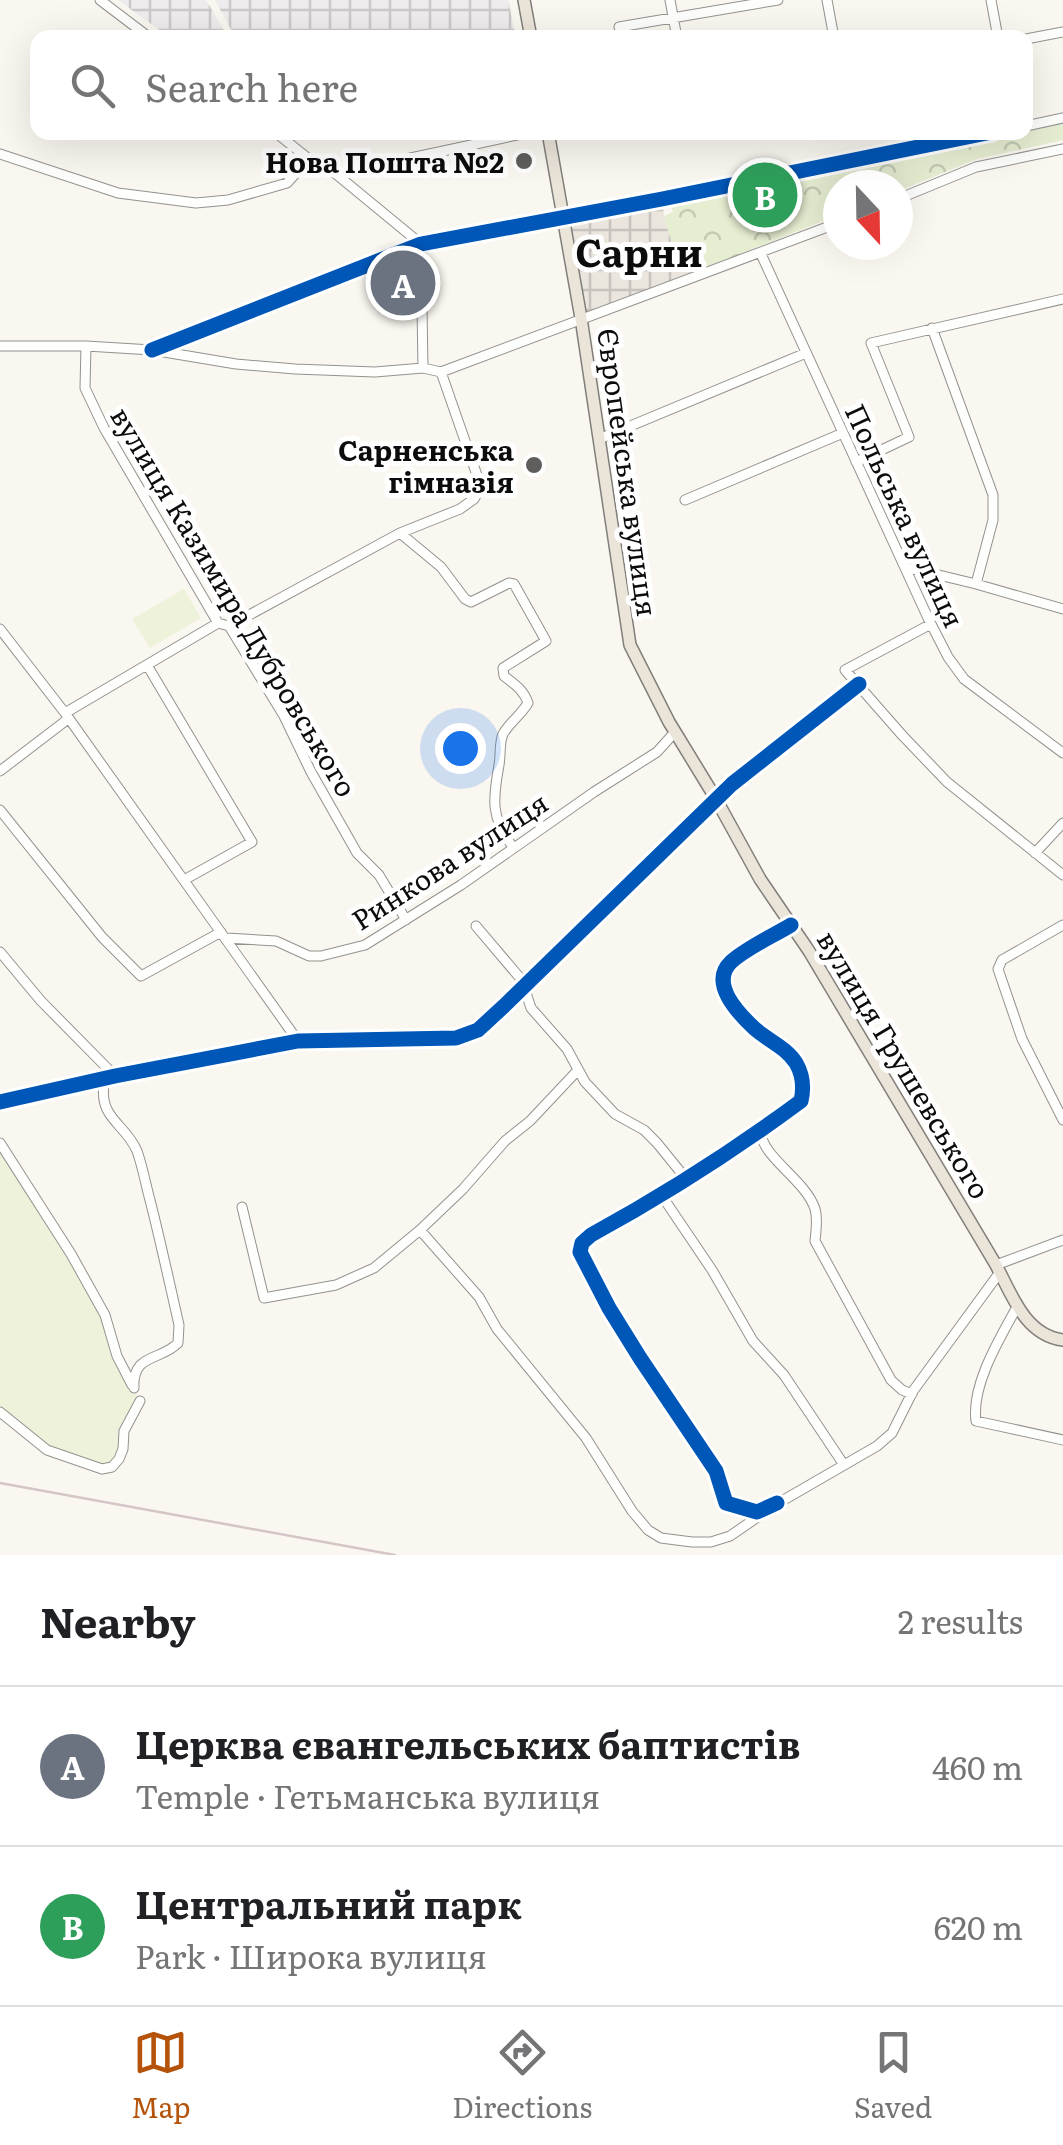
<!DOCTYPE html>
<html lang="en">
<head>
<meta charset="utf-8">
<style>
  body { margin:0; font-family:Literata,serif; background:#f6f6f6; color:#202124 }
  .compass { position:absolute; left:823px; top:170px; width:90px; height:90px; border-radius:50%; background:#fff; box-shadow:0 10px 40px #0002; rotate:158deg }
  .you { position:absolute; left:460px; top:748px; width:35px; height:35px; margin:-25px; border:8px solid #fff; border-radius:50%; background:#1a73e8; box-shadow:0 0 0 15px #1a73e833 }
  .badge { display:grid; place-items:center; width:65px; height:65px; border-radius:50%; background:#b45309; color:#fff; font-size:32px; font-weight:700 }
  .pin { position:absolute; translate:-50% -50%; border:5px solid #fff; box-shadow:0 2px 10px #0006 }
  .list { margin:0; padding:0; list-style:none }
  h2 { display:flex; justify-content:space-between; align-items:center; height:130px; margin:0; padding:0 40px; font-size:42px }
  h2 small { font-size:32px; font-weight:400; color:#757577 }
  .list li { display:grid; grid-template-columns:65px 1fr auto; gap:30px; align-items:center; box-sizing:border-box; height:160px; padding:0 40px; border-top:2px solid #e0e0e0 }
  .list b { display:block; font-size:38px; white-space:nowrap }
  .list p { margin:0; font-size:32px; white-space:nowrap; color:#757577 }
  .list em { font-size:32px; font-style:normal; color:#757577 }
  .icon { flex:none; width:55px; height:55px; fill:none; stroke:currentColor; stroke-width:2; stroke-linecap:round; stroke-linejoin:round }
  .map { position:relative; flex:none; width:1063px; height:1555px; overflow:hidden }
  .search { position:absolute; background:#fff; box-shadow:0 10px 40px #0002; left:30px; right:30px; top:30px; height:110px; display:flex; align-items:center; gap:25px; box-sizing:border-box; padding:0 35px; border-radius:20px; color:#757577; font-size:38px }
  .sheet { height:450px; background:#fff }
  nav { display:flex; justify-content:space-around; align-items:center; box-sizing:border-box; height:140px; border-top:2px solid #e0e0e0; background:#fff; font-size:28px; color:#757577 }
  nav a { display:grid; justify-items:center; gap:5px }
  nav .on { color:#b45309 }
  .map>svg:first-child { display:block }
</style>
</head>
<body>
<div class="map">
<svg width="1063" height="1555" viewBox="0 0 1063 1555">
  <defs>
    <pattern id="industrial-grid" width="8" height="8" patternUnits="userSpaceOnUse" patternTransform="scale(2.5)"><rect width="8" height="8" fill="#f0ebed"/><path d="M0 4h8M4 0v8" fill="none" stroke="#cdc8ca"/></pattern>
    <pattern id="park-crowns" width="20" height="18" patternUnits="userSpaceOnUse" patternTransform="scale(2.5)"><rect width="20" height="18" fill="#e6eed2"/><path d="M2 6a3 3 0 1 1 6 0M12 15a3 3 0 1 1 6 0" fill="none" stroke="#c4cbb3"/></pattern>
    <pattern id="plaza-grid" width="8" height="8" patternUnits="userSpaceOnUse" patternTransform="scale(2.5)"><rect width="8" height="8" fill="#eae5dd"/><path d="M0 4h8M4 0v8" fill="none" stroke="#c8c3bc"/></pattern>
  </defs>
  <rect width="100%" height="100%" fill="#faf7f0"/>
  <path fill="url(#industrial-grid)" d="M118,0H206L228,37H169Z
    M215,0H508L516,37H235Z"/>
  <path fill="url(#park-crowns)" d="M1063,124V140L977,159L898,191V185H838V215L690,274L684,262L678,263L664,216L673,212L669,200Z"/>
  <path fill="#eff2db" d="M184,589L201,618L150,648L132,619Z
    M0,1143L105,1315L117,1356L140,1401L123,1449L112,1467L47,1450L0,1412Z"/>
  <path fill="url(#plaza-grid)" d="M662,199L664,216L677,262L684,261L690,274L581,318L563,217Z"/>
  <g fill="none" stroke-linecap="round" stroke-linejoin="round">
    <defs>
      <path id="minor" d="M100,0L150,38
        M670,0L677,38
        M827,0L834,38
        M991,0L998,38
        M619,27L778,0
        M1026,39L1063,32
        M1026,126L1063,118
        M275,132L309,159L336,174L421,244
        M0,154L118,193L196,203L228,200L287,183L309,159
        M336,174L531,132
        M898,199L976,167L1063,149
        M421,245L423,368
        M761,254L928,618L948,657L964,679L1063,753
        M932,328L993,495V520L976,584
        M0,346H86L152,350L236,364L295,369L375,372L423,368L441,372L838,223
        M86,346L85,388L104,428L218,623L229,626L284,716L311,772L357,853L379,875L406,920
        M152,350L421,244L662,199L992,132
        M599,439L806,353
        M856,462L909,437L871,343L1063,299
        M685,500L843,433
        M400,533L441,567L465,599L471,602L509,583L514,584L546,641L503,668L504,676C514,684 524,690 528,703C521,715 510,722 503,734C499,743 501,754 499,765C493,798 490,818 513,847
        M906,567L976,584L1063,609
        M931,624L845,670L902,735L947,782L1063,875
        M229,626L400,533L460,509L474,499L479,490V481L441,372
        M0,629L65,713L298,1041
        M147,665L252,842L184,880
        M65,713L218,623
        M0,771L68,719
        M0,810L102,937L141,976L221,932
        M1035,853L1063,823
        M1063,925L1002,960L998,969L1022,1039L1063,1120
        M476,926L526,985L527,996L531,1008L567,1049L585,1082L615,1114L644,1130L657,1143L687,1180
        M226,938L276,941L309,956H321L365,945L461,885L594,792L657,752L675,732
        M0,952L41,1001L115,1076
        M110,1080L104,1084C99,1119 125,1123 137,1151C143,1168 146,1186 151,1204C161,1244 170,1285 179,1325L178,1343C161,1361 132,1353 134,1388
        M0,1102L115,1076L298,1041L456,1038L478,1030L504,1006L732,784L859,684
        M761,1131C760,1156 806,1180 815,1209C818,1219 816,1231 815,1241L891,1380L902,1390L912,1394
        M0,1143L71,1254L105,1315L117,1356L132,1385
        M662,1196L712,1270L753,1341L784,1375L844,1465
        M242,1207L264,1298L336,1285L374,1268L420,1230L463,1189L505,1141L530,1121L578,1070
        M420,1230L479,1297L497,1329L586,1438L632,1511L648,1530L661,1538L692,1542H711L730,1536L762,1514
        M996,1265L1063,1240
        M1017,1307C1000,1338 971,1385 976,1421L1063,1440
        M0,1412L47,1450L102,1469L112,1467L119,1459L123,1449L124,1431L140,1401
        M777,1503L757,1512L726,1503L716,1471L640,1358L609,1308L580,1252L582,1243L591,1235C666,1194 732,1152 801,1101C804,1088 803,1075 796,1063C786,1047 767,1040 754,1028C738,1013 709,983 731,962C746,948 773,936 791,925
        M775,1505L877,1446L892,1433L913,1391L1000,1272"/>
      <path id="major" d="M524,0L531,38
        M548,132L581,318L630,645L669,722L716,799L760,879L809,951L996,1265C1012,1295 1025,1335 1063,1340"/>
    </defs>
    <use href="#minor" stroke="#93928f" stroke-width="11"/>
    <use href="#major" stroke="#807f7c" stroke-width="14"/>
    <use href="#minor" stroke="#fefefd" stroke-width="9"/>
    <use href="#major" stroke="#ebe4d9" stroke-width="11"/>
    <path stroke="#d5c5c7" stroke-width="2.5" d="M0,1483L395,1555"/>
    <defs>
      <path id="cycleway" d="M152,350L421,244L662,199L992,132
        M0,1102L115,1076L298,1041L456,1038L478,1030L504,1006L732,784L859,684
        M777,1503L757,1512L726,1503L716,1471L640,1358L609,1308L580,1252L582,1243L591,1235C666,1194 732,1152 801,1101C804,1088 803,1075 796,1063C786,1047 767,1040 754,1028C738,1013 709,983 731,962C746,948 773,936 791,925"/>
    </defs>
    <use href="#cycleway" stroke="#fff" stroke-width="21"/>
    <use href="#cycleway" stroke="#0057b8" stroke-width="15"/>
  </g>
  <g fill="#5f5e5c" stroke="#fff" stroke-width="4">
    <circle cx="524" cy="161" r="10"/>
    <circle cx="534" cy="465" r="10"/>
  </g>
  <g text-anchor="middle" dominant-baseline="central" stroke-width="10" stroke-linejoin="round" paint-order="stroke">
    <g font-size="28" font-weight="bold" fill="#0c0c0c" stroke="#fff" text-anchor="end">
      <text x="504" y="161">Нова Пошта №2</text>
      <text x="514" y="449">Сарненська<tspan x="514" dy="32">гімназія</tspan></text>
    </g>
    <g font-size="28" fill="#0c0c0c" stroke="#fff">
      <text transform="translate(629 472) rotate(82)">Європейська вулиця</text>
      <text transform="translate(906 515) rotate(65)">Польська вулиця</text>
      <text transform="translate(235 601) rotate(59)">вулиця Казимира Дубровського</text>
      <text transform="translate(449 860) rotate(-33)">Ринкова вулиця</text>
      <text transform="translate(905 1064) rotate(59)">вулиця Грушевського</text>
    </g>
    <g font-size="38" font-weight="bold" fill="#0c0c0c" stroke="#fff">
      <text x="639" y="250">Сарни</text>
    </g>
  </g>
</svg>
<svg class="compass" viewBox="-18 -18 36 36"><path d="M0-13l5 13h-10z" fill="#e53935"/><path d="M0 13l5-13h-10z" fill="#757577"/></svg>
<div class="you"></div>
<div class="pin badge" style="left:403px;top:283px;background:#6b7280">A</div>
<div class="pin badge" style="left:765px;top:195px;background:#2e9e5b">B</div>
<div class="search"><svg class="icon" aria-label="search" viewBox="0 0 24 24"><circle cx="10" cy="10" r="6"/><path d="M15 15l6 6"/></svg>Search here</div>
</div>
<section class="sheet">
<h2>Nearby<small>2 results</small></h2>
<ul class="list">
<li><span class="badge" style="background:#6b7280">A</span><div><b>Церква євангельських баптистів</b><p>Temple · Гетьманська вулиця</p></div><em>460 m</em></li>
<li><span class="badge" style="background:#2e9e5b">B</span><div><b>Центральний парк</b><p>Park · Широка вулиця</p></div><em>620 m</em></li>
</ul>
</section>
<nav>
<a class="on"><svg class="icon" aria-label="map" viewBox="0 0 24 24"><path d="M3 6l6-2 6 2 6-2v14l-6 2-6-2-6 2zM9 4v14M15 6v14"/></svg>Map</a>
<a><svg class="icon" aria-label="directions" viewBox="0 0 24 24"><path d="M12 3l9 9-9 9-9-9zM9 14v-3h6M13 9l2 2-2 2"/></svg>Directions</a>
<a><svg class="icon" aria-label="saved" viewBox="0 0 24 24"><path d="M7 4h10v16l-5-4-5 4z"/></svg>Saved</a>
</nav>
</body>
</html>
